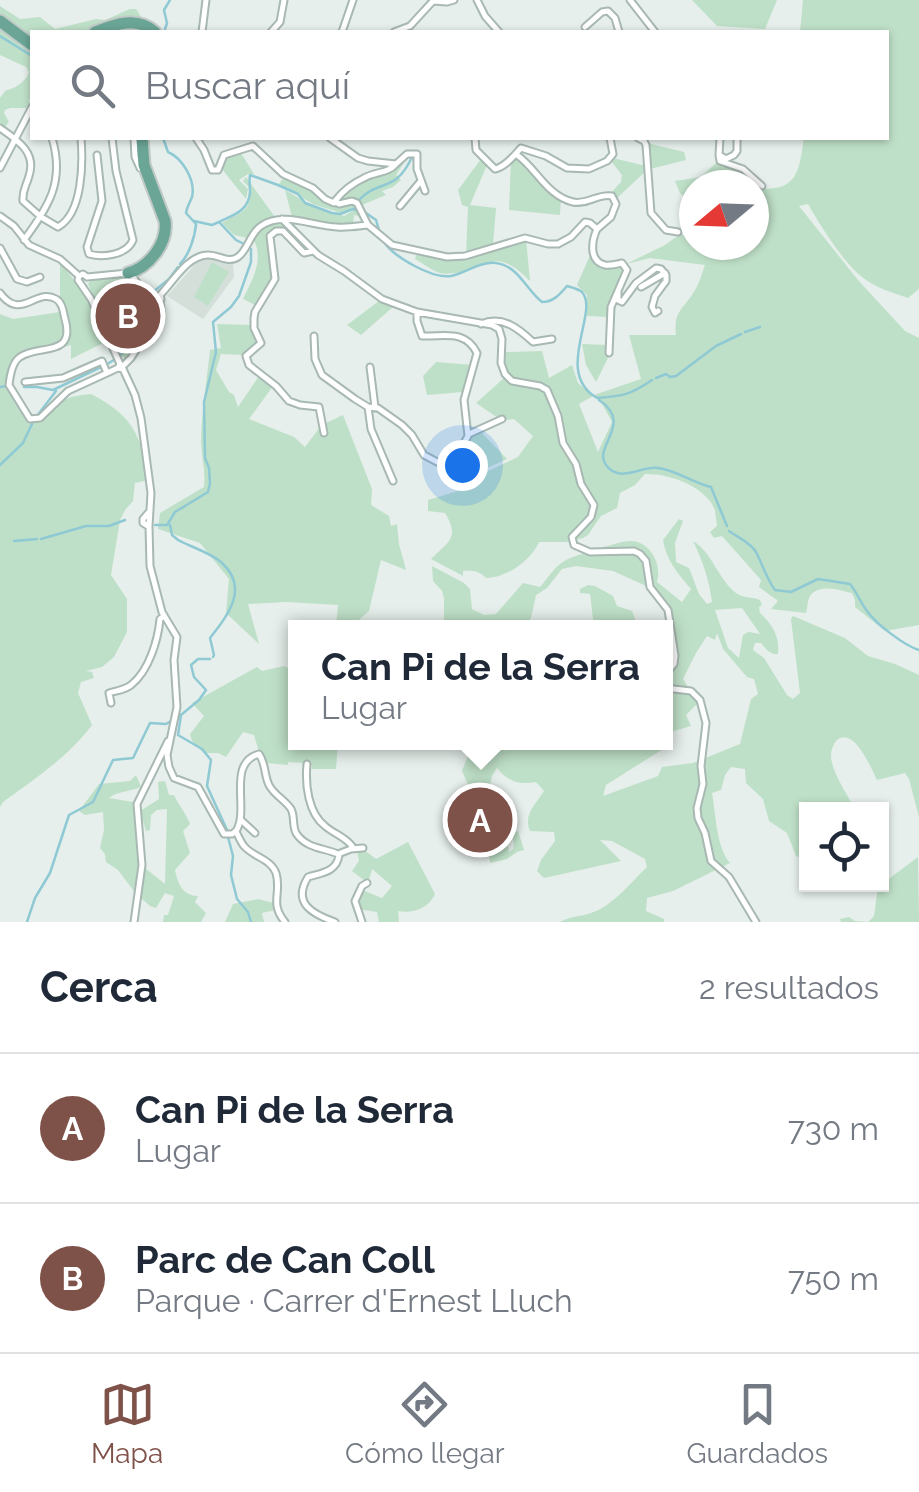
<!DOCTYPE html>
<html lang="es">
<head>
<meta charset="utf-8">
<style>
  body { margin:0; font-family:Raleway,sans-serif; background:#f2f2f3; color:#1f2937 }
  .controls { position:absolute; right:30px; bottom:30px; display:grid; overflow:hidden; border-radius:0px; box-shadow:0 2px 8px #0004 }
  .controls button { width:90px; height:90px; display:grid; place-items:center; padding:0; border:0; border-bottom:2px solid #e0e1e3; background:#fff; color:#1f2937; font:50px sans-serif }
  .compass { position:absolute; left:679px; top:170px; width:90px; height:90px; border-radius:50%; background:#fff; box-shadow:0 2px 8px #0004; rotate:251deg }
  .you { position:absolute; left:462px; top:465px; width:35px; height:35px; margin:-25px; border:8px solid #fff; border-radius:50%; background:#1a73e8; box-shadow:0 0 0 15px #1a73e833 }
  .badge { display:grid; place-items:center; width:65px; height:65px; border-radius:50%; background:#7f5249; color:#fff; font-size:32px; font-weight:700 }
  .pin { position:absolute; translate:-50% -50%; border:5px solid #fff; box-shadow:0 2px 10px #0006 }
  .popup { position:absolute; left:288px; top:620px; width:385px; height:130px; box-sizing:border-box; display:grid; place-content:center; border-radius:0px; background:#fff; filter:drop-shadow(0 2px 8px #0005); font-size:32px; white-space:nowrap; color:#747a83 }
  .popup b { font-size:38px; color:#1f2937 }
  .popup::after { content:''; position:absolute; left:50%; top:100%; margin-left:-20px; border:20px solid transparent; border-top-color:#fff }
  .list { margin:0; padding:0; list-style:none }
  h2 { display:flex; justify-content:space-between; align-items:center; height:130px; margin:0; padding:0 40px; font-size:42px }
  h2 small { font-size:32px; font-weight:400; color:#747a83 }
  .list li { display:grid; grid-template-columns:65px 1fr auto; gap:30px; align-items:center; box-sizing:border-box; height:150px; padding:0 40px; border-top:2px solid #e0e1e3 }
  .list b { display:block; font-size:38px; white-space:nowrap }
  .list p { margin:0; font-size:32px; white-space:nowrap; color:#747a83 }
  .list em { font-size:32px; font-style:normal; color:#747a83 }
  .icon { flex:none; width:55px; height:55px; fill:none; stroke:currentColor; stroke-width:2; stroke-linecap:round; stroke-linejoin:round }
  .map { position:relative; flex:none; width:919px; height:922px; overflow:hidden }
  .search { position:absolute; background:#fff; box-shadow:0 2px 8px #0004; left:30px; right:30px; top:30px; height:110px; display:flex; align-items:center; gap:25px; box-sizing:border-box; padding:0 35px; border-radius:0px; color:#747a83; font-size:38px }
  .sheet { height:430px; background:#fff }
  nav { display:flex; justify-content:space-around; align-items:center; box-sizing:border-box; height:140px; border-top:2px solid #e0e1e3; background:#fff; font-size:28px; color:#747a83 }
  nav a { display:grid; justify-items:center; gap:5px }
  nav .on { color:#7f5249 }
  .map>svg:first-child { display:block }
</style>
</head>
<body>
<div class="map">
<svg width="919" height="922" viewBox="0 0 919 922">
  <rect width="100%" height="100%" fill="#e6efeb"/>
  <path fill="#d4dfda" d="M206,258L233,263L234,277L203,319L167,296L198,261Z"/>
  <path fill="#bfe0c8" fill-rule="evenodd" d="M692,0H777L765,29L717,26Z
    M803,0H919V289L908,298C893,293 874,287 862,277C843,262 820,225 808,204L799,206L858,280L905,331L919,338V625L885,631L855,607V600L852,593C840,590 819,583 810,596C807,601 808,607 806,613L771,609L778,601L759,587L761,580L722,536L714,538L710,532L717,526C717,525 715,512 715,510C706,486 668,473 645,474L635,485L620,493L617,508L601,516L588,535L583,538L567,542H539C531,561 506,578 486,578C480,571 472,570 463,571V576L431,559C449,541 460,538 445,513L428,511V500L458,491L475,477L518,457L533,436L514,419L505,420L502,416L498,418L476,403L504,378C516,387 535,381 544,392C549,397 552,409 556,415C554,408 553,396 549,390C536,370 498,394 504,352L542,351L549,378L572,365L578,383L593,396L579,404L598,452L612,422L600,400L594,395L641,379L629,335H676C673,310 685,308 695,290C700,282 702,273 705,265L650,258L626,264L665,245L679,235H694V245H754V185H694V204L680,193L675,181L701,177L718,161C733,167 754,174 760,190C767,188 778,189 785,185C801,177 801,153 804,138H886V32H800Z
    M0,6L20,19L40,17L55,29L96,19L105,20L130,9H136L151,32H32V96L29,100L30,104L26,108H10L5,110L4,113L9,122L4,128L0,126V98L6,90C14,90 27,80 29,72L26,67L0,55Z
    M647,143L684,152L686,160L650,169Z
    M239,150L254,174H248L239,180L248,189L246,199L221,168L224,157Z
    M409,155L396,175L401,180L393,187L382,191L386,195L362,205L358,202L340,203L338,201L367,178L392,172Z
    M516,157L523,161L544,186L561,197L560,215L509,210L511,160Z
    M613,158L646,166L647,170L616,199L611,193L621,182L622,175L610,160Z
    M481,159L487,165L470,205L496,208L493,245L466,254L468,207L462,205L458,190Z
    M246,177L275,217L260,224L248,238L234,235L222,223C238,212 252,214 250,188L243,181Z
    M284,177L314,191L331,204L341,206L352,203L360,210L352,208L344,214L313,204L279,184Z
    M285,190L315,207L344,216L354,210L359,212L362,217L354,215L353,224C335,228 310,224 292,217Z
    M281,222L308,250L305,251L284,229H278L269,235L268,241L273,281L257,306L243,299C252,280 265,259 253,239L262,228Z
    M526,239L530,281C520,271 509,261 495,261C480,266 452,278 437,272C430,269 422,263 415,259L417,253L445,260L462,258Z
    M591,253L598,263L621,265L625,269L610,303L608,317L587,316V295L577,285Z
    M212,262L229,272L208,306L194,297Z
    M60,265H62L83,291L105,342L71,359V345L23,357C2,376 16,400 27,421C50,425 48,408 64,400C71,396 83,395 91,394C133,416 141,434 148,480L135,483L133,501L125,510L120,520L111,575L127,599V632L114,657L102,667L86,671L92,672L94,678L81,682L78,693L92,725C68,757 36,778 3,802L0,807V314L13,319L60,312Z
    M126,277L140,295L155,301L159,308L132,355L125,361L102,319L88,284L92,279Z
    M379,301L393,307L361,335L347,325Z
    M217,324L252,325L259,342L244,355L221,354L216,370L229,392L234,395L238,407L259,376L273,386L249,419L294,437L305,447L320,427L322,434L326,435L328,431L324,424L343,415L372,489L371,505L389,516L391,526L397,524L399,544L406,570L381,560L369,611L351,627H336L338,605L286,602L248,604L259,644L226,613L229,579L200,543L158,529L160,513L204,487C206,471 201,455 201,439C202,409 207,379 210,350L221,348Z
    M582,344L607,345L606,353L609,356L596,382L586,365Z
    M436,362L473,365L463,392L427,395L423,376Z
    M480,431L507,459L472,475L457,459L469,438Z
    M679,519L683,521L675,543L676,562L689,568L699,594L707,604L712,602C709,579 703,562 693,541C712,552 718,579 736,593C742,598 753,597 760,600L762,605L759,607L760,613C772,624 780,636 778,654C770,655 766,649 761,643H755L753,650L764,658L787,695L793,699L800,693L791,619L793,616L845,638L868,656L895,664L919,675V817L909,779L905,773L877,780C871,768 854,726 837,740C834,743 831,750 831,755C831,771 846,792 853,806L859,809H806V860L796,856L787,833L769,821L763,799L746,783L745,769L731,767L725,775L721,790L712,793C716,814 716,847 730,863L673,891L647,898L646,911L664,919V922H560C570,916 580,917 591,913C613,906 631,882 647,867L645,859L612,841L600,840L621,861L544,878L537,871L541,860L555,841L554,832L530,831C523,815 535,805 544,791L536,782C517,785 509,782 497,768L492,776L485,807L477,805L462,771L473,743H664L663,749L606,785L603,796L658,776L662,767L693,763L740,744L751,699L758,694L754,679L747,677L723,649L717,633L715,640L707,636L696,653L683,679L698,703L686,715L691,726L667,733L665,739L667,637L665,607L644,585L613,571L576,566L562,569L547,588L536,595L531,618L525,627H447L444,624V598L442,591L433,581L432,566L464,583L470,589L472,609L484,615L496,614L523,583L540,587C549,577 555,565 568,559C577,555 623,540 631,541C652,542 662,566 657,582L682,602L691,589C678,574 666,560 663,540ZM742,608L760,634L748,632L743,635L739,658L728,648L715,610Z
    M588,585L595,586L613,596L617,606L632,611L638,627H594L590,594L580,593V589Z
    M284,666L295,672V742L338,743L336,769H312L311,761H305L304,763L288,762V765L267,763L265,757L259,752L254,735L243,732L226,757L218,753H204L192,741L190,734L204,716L192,703L257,667L262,671Z
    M136,775L141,787C130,792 117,791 109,798L133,802L139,846L136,894L118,870L106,862L105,854L100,848L104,830L103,812L85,815L79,811L99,784L130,781Z
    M165,781L169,795H174C179,806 186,813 190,824L183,831L190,853L175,870C178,884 182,895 198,896L195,902L206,913L201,922H163L164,915H168L174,896L165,893L156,908L150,906L140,897L145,868L165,884L167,809L157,810L151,815L150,830L146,831L140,811L159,799L158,782Z
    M518,831L524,850L517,852L507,859L490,863L489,854L481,844L491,834L495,836L498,832L508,845L509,852L513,849L514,843L511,834Z
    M408,842L435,894C429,908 413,914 398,911L399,922H379L377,912L358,909V898L362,890L382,898L392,886L372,869L369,880L365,881L352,871L359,861L357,850L363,849L376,859Z
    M918,857L919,922H841L840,919L849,917L855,921L868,922L874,916L878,887Z
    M258,899L274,903L275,910L262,913L264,922H225L233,904Z"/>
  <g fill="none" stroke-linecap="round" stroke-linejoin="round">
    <path stroke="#8ec9d4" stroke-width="2.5" d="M112,32L122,30L137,32
      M164,32L167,23L164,10L170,0
      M0,36L32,56
      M163,138L168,152C182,158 196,180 192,197C190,202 187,207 186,213L196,224C195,237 189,255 180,264
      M358,201C379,178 395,194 412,157
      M366,213L376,220L379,230
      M194,221L212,225L219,222L236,240L244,244
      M219,222C233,215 249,211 250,192C250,186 249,181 250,175L278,185L298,194L305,203L332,213L340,214L353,209L359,211
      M384,242C394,257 432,279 451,276C465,273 481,261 496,263C519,266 526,290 542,302C554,302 560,294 567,286C570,287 579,289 582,292C600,312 553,372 597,398C623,396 630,395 652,380
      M153,292L169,279L178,267
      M745,332L760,327
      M121,355L136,329L152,312L154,301
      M107,364L114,360
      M656,378L666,374L670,377L676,376L716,346L741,334
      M0,387L6,386
      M24,387H37L53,390L101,367
      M599,400C638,426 584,450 611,470C625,480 642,466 658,468C676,470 693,483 711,487L727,526
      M37,416L56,391
      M0,465L23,443L32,424
      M155,525H167L175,512L208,492L210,483L209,468L205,458L204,402L216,352L213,322L231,307L239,296L251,262V249L248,247
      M170,525L172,535L178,540C191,547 209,552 221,562C250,588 228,615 210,638L214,655L213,657
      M729,531C737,537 750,542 756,552C763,565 766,578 775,590L791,592L818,579L850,584C858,594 860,602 867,611C876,624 905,646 919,650
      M41,539L86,526H109L125,520
      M14,541L37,539
      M210,659H198L191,665L194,677L206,690L199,700L181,715L178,735L202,749L211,760L207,786L227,830
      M228,837L233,856L231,875L237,899L248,912L251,922
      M27,922L35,898L50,873L69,815L93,802L113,760L133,758L150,723L166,724L181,715"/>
    <defs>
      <path id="minor" d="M477,0L485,16L499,32
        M630,0L655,32
        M585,27L602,12L608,11L615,18L619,32
        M202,32L206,0
        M271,32L280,22L284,0
        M342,32L353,0
        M394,32L410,26L433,1L447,2L454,0
        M0,128C17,140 37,152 29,176C26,187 22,190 23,201L41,217L58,227C83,213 83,163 81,138
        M134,138L135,157L140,168
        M196,138L204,150L212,170H218L224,155L253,146L283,174L313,188L325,199L334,203
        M330,138L358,158L368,161L396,164C387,174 376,171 364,178C353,183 342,192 335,201L339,204L352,201L357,203L368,225L392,245L447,257L465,256L525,238L548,244H558L571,237L585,222L590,223L597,229
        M475,138L476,150L495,169C506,167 515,154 521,148L546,156L567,168L589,169L607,161L613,154L610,138
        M638,138L644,141L646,145L651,213L666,230L678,232
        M97,155L102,201L87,247L89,254C103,258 127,255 133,240L116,171L112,138
        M517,155C536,168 547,196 573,202C587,205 599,193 612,196L616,204L611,217L597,229
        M719,155L720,161L743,169L762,186
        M719,155L726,159L734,155L737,151V138
        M719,155L720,138
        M396,164L407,154H417V169L425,191
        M0,168L32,107
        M400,206L420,182
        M0,216L14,226L29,245L60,259L79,276L78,280L91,299L120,364L118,368L123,369L135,395L141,418L151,493L149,526L150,566L162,612L177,637L174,660L177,707L167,755L169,767L174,778L198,787L224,834H232L236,831
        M282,219L318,255L344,271L382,299L417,312L492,325L499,329L502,339L501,363L505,374L512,381L540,386L547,390L558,416L563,443L576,464L581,484L594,505L591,517L572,537L574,545L590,552L634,551L640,554L646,561L650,587L668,610L675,656L674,664L665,675
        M597,229C592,240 588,261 605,265C611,266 617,264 622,263L627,270L611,307L609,353
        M24,240C49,206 65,181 52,138
        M0,248L17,279L27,282L40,277
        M313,251L304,253L283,231H276L270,236L275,279L255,312L254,318V328L261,343L246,356L249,365L276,386L289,401L300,405L319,407L324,433
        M79,276L83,274L87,277L128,273
        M132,276L146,294L154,297
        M641,287L665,273
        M618,292V300L622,302L636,283L656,268L661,269L666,275V281L655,296L652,307L655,313L658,311
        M0,293C21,322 36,287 56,299C63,303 63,312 65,319C76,358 38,344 20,357C12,362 10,376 9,385L30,419L40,418L68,391L118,368
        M156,297L158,300L161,299L160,295C173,282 187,256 207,255C218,254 228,264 238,257C248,250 250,233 261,226C284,211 311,226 337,227C347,228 358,226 368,225
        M481,324C502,315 518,328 533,342L552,339
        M314,336L315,359L322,375L355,399L368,407L378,408L402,425L412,435L424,455L441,464L455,459L468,436L464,400L477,353C465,329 444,337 422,336L417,321V312
        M124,365L131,358L161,311L160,300
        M370,367L375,407
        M25,382L63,378L102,361L107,373
        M368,407L371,429L393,481
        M469,434L502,419
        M148,526L143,523V519L150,511
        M665,688L691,691L700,700L706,723L701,766L703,784L697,808L698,818L705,833L711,861L729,877L756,922
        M111,703L109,693C115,691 125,690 131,685C149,671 158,640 160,619L164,616
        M307,764C305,784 308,813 325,826C334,834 344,836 352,846L351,849L338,854
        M241,820L255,833
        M236,831C250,810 226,763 259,754C266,764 264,775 269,785C274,795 285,800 291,809C295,816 292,825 296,833C306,849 325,848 338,854
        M236,831C237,834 242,844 244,846C253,857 271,859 276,873C282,893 269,903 285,922
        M351,849L363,848
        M134,922L142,865L137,804L168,741
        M335,922C312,914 292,903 308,877C321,873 337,872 339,855
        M362,922L355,901L362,886L367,883"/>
      <path id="primary" d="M0,21L32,45
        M95,32C115,24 137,16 155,32
        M128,273C148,268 168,244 165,221L144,165L142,138"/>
    </defs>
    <use href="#minor" stroke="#a8b8b2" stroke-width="9"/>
    <use href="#primary" stroke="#c2cac8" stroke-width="15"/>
    <use href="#minor" stroke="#fff" stroke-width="5"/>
    <use href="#primary" stroke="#6aa596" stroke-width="11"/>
  </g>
</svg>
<div class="controls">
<button><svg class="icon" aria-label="locate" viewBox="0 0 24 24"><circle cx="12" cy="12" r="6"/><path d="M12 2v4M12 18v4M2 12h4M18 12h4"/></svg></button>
</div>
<svg class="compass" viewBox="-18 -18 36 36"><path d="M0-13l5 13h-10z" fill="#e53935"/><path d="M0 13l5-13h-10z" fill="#747a83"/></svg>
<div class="you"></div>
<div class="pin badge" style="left:480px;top:820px">A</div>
<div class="popup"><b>Can Pi de la Serra</b>Lugar</div>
<div class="pin badge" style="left:128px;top:316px">B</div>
<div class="search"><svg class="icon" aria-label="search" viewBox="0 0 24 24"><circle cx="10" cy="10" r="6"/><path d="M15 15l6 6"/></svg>Buscar aquí</div>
</div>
<section class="sheet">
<h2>Cerca<small>2 resultados</small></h2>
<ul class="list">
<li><span class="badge">A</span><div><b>Can Pi de la Serra</b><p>Lugar</p></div><em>730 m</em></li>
<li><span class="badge">B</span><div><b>Parc de Can Coll</b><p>Parque · Carrer d'Ernest Lluch</p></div><em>750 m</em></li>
</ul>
</section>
<nav>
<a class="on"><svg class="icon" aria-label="map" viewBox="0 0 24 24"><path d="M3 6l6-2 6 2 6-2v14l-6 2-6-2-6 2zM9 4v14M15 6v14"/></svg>Mapa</a>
<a><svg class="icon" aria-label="directions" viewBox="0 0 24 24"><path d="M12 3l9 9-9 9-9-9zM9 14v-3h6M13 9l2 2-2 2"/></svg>Cómo llegar</a>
<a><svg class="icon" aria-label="saved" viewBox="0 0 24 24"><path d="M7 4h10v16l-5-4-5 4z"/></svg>Guardados</a>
</nav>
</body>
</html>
